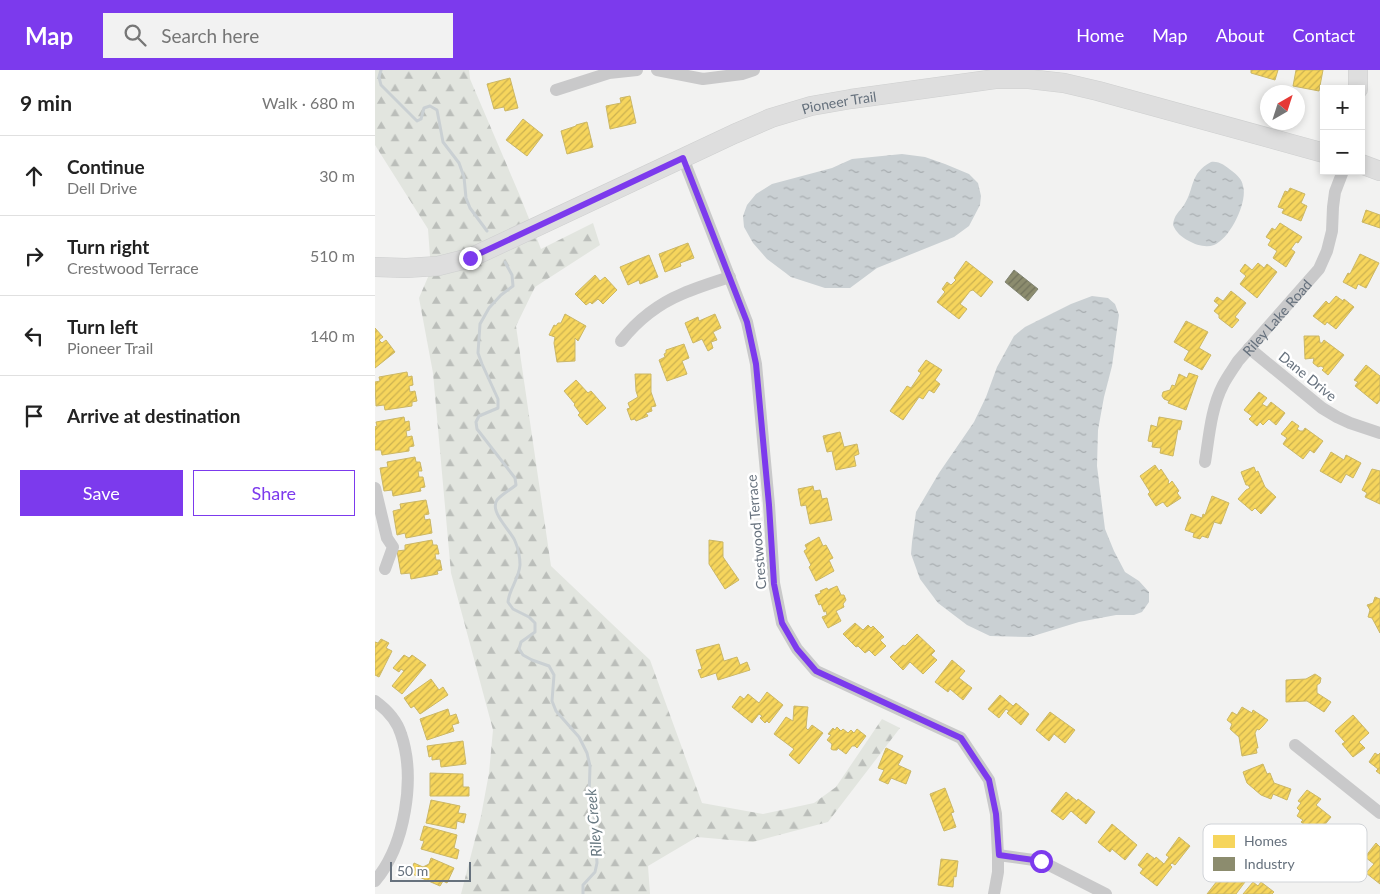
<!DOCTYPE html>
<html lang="en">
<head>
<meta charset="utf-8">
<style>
  body { margin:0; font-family:Lato,sans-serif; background:#f2f2f2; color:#222 }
  .controls { position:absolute; right:15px; top:15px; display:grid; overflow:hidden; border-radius:0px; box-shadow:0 2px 8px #0003 }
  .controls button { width:45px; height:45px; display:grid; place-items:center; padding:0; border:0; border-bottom:1px solid #e0e0e0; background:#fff; color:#222; font:25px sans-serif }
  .compass { position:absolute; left:885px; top:15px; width:45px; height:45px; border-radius:50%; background:#fff; box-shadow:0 2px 8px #0003; rotate:39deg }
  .scale { position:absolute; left:15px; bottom:12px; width:81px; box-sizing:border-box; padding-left:5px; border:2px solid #66717d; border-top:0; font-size:14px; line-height:18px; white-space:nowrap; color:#66717d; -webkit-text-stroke:4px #fff; paint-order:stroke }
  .stop { position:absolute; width:15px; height:15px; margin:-11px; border:4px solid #7c3aed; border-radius:50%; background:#fff }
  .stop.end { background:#7c3aed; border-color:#fff; box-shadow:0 1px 5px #0008 }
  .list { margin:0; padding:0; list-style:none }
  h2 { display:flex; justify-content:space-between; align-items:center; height:65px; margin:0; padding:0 20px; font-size:21px }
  h2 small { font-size:16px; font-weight:400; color:#767676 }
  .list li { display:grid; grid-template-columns:32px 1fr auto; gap:15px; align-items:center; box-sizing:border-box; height:80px; padding:0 20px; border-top:1px solid #e0e0e0 }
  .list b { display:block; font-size:19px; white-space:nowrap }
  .list p { margin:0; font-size:16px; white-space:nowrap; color:#767676 }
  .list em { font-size:16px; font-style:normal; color:#767676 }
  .actions { display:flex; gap:10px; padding:15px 20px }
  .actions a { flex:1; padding:11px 0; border:1px solid #7c3aed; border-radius:0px; text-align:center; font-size:18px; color:#7c3aed }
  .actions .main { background:#7c3aed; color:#fff }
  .icon { flex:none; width:28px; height:28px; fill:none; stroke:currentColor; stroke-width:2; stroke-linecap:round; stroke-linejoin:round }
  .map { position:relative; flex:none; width:1005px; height:824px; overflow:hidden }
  header { display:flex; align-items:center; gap:30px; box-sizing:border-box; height:70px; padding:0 25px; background:#7c3aed; color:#fff }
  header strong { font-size:24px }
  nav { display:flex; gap:28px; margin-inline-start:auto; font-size:18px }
  .search { width:350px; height:45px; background:#f2f2f2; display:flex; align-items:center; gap:12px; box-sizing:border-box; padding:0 18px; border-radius:0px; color:#767676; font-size:19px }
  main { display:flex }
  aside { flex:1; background:#fff }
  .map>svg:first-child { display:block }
</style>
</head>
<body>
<header>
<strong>Map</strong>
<div class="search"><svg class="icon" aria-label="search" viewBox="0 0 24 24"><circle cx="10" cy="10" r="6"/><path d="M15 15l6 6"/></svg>Search here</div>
<nav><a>Home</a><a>Map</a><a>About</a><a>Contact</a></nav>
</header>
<main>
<aside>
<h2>9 min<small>Walk · 680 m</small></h2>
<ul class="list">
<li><svg class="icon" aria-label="ahead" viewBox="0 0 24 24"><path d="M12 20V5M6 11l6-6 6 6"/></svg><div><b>Continue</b><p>Dell Drive</p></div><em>30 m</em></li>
<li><svg class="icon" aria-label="right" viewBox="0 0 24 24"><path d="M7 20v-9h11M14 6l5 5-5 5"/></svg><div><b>Turn right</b><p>Crestwood Terrace</p></div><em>510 m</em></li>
<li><svg class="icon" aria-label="left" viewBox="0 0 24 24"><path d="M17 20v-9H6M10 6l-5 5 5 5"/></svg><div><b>Turn left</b><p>Pioneer Trail</p></div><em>140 m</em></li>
<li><svg class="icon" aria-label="arrive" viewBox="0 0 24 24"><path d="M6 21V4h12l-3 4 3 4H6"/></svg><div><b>Arrive at destination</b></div></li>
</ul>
<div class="actions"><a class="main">Save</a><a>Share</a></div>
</aside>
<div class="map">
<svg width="1005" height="824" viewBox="0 0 1005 824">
  <defs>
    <pattern id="forest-firs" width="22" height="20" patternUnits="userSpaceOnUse" patternTransform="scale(1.25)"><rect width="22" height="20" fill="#e2e5df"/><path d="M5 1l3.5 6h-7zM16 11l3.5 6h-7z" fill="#bbbeba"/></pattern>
    <pattern id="water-ripples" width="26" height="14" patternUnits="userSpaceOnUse" patternTransform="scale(1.25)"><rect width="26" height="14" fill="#cad0d3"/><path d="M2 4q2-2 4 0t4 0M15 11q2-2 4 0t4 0" fill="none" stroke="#a8adb0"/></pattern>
    <pattern id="homes-hatch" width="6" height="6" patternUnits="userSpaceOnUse" patternTransform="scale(1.25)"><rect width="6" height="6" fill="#f6d55c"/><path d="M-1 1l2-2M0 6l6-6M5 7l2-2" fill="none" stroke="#cbb151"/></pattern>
    <pattern id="industry-hatch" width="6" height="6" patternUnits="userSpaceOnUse" patternTransform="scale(1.25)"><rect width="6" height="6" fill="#8c8c6e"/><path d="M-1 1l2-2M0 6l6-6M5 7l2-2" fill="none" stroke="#71725c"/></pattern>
  </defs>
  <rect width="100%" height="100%" fill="#f2f2f1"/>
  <path fill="url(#forest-firs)" d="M0,0H94L95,9L145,126L166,179L218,153L225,175L160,217L141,256L176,496L275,590L327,733L388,744L439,733L461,717L507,649L525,658L453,752L378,772L322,767L273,796L275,824H86L106,746L114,703L118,660L76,503L58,303L44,228L56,200L53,159L0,75Z"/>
  <path fill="url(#water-ripples)" d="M527,84L550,87L570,94L594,104L603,113L606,126L605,135L594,156L579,167L502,198L475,218H450L416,207L392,189L378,173L369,157L368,146L372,135L381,124L397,114L457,98L477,89Z
    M836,92C845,91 850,96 857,101C862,105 867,109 868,116C873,132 855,169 839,175C831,178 821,175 814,171C806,167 801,162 798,155C799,145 804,142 809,135C820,118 814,104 836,92Z
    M717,226L733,228L740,234L744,245L737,296L729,327L723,360L722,396L730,459L739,481L750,502L764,511L774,522V532L767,542L759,545H741L704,552L655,567L615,566L592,555L563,533L545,509L536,484L537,472L541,442L564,403L599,352L611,327L622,297L639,266L650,257L696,234Z"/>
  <path fill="url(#homes-hatch)" stroke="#cbb766" d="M876,0H903L900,10L876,3Z
    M921,0H948L944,21L918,16Z
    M135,8L143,38L130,41L129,37L119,39L112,14Z
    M255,26L261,53L235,59L231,36L246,33L245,28Z
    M148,49L168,65L152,86L131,70Z
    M212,52L218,77L192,84L186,61L201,56V55Z
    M915,118L930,124L926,133L932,136L926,151L907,143L909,139L903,137L910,121L913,122Z
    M991,140L1005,145V158L987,152Z
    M905,153L927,167L923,173L921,172L916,179L920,182L911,197L898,188L902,181L893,175L896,170L891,167L897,158L900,160Z
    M313,173L319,188L305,193L306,196L290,202L284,184Z
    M985,184L1004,193L991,218L983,214L981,219L968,212L973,203L975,204Z
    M274,185L283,207L265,214L264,210L253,215L245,197Z
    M591,191L618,212L606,227L598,220L595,221L585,234L592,239L584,249L562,232L570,222L567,219L572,212L576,215L581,210L579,208Z
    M883,193L889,198L892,194L902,202L882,228L865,214L871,206L865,201L870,194L877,200Z
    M220,205L225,211L230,207L242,220L228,234L223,229L217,234L215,232L211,235L200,224Z
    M856,221L871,233L860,247L864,250L857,258L844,248V245L839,241L844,235L839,231L842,227L848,231Z
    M961,226L968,231L969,229L979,237L961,259L952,252L950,255L938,246L951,231L954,234Z
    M190,244L211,256L203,271L200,268V291L182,292L179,273L180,267L174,265L179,255L181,256L183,253H186Z
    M340,244L346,258L338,262L342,270L336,272L338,278L333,281L327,269L318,273L310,253L323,247L324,251Z
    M811,251L833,262L824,278L836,285L827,300L809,290L814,281L799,272Z
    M0,258L8,267L4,270L7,273L11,270L20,282L0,298Z
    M929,266H944L945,273H947L949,270L969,285L953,305L947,300L949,298L946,296L943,297L938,293L939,288L930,289Z
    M309,274L314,288L307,291L312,304L292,311L284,290L290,287L289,284L291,283V280Z
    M551,290L567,300L560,310L565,314L559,323L554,320L548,329L544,327L528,350L515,341L532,316L536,318L546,303L543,301Z
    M991,295L1005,306V330L1002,334L980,316L983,312L979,310Z
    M32,302L33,307L37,306L38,315L34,316L35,322L40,321L42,331L37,332V336L10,340L9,335L1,336L0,312L5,311L4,307Z
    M814,303L823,306L811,340L793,333L794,331L789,329L787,326L788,322L795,320L797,315L800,316L804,304L812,308Z
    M260,304H276V322L281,336L276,337L277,341L271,343L273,346L261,351L260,349L256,350L252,339L255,338L253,333L263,327L261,321Z
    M201,310L213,323L216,321L231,338L212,355L203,345L205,343L199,335L200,334L189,321Z
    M884,322L892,328L887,334L892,337L896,332L910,343L901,355L894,349L888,355L885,352L882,356L874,349L877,346L869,340Z
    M29,347L30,352L34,351L35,360L31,361L32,367L37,366L39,376L34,377V381L7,385L6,380H0V357L2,356L1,352Z
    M784,347L807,351L805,360L803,359L798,386L785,383L786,378L777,377L778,372L773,371L776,355L782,357Z
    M917,351L924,356L922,359L925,361H928L930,358L948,371L939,383L935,380L928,389L908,374L912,368L906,364Z
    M465,362L469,377L482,374L484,384L479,386L481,396L461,400L457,381L452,382L448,366Z
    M956,382L969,390L971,385L986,393L978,408L971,404L966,413L945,401Z
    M40,387L41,392H45L47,401H43L44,407H48L50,417L45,418L46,421L18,426L17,420L9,421L5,398L13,397L12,392Z
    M780,395L784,401L786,399L794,411L793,412L794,414L797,411L804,421L802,423L806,428L792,437L788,432L781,436L773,424L775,422L765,406Z
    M879,397L881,402L883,401L890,417L901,427L886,444L880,438L877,441L863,429L871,420L875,418L873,415H871L866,402Z
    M997,399L1005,401V434L990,427L992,423L987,420Z
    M438,416L439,421L445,420L447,429L452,428L457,450L435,454L431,435L426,436L423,419Z
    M837,426L854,433L846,454L839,452L833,468L827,466L825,469L818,467L819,463L810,460L816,444L827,448L828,444L830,445Z
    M51,430L54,444L49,445L50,450L55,449L57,463L31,468L30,463L22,465L18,441L26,439L25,434Z
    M444,467L448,476L451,475L458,488L454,490L459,501L441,511L434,497L436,495L429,481L432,479L430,475Z
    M57,470L58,475H62L64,484H60L61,490H65L67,500L62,501L63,504L36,509L35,503L26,504L22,481L30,480V475Z
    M334,470L348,472V487L364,510L350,519L334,494Z
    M462,516L466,525H469L471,530L468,534L469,537L461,541L466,551L453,558L447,547L452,545L451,541L449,542L446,534L444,535L440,525L446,523L445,521L452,518L453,520Z
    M1000,527L1005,529V563L997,548L993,547L995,540L992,535L998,533Z
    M480,553L488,560L493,555L496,558L498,556L509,567L505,570L511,576L500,586L494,580L490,583L483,576L481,577L468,564Z
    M542,564L560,581L556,585L562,590L548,604L535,592L528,600L515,587L528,575L530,576Z
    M6,569L14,573L11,578L17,581L4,607L0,605V572L3,573Z
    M344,574L349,591L362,587L365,595L372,592L375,600L343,610L341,603L326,608L323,600L327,599L321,580Z
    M29,585L34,588L37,585L51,595L27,624L17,616L29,601L26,599L24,602L18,598Z
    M577,590L590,601L584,608L597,618L588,630L575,619L573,622L560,612Z
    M940,604L946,608L945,613L942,615V623L956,632L949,642L932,631L911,632V610L931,609Z
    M56,609L64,620L68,617L73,625L45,644L39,636L36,638L29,628Z
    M392,622L408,635L394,653L392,651L390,653L385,648L387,646L384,644L377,653L357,637L365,626L369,629L373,624L384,633Z
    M625,625L638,636L641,633L654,644L646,655L632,643L634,641L631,639L624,648L613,639Z
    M419,636L433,637L431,658L433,660L437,655L448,663L424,694L414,685L419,679L399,664L411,647L418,651Z
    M867,637L877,643L878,640L893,650L888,656L884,660L882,659L880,663L883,678H881L882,683L867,686L864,667L855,659L857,654L852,650L857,642L862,645Z
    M73,639L75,646L81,644L84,653L77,655L79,661L52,670L45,649Z
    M675,642L700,660L690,673L679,664L674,671L661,660Z
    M978,645L994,663L984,672L990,678L978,687L967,674L970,672L960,661Z
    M462,657L466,661L468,659L473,663L476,660L479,663L482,659L491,666L482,678L480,676H477L471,684L463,678L462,680H458L456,679L457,674L452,670L456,665L453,664L458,658L460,660Z
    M88,671L91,694L66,697L65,689L57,690V686L54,687L52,676Z
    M511,678L528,686L523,695L536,701L531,714L516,708L513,714L504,710L509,700L503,698Z
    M1000,683L1003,685L1005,683V704L1001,701L1003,699L994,692Z
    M888,694L892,704L895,703L899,713L916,719L912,730L898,724L896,729L886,725L872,713L868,702Z
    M55,703L88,704V717H94V726H55Z
    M570,718L579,742L576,743L581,757L569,761L555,724Z
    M932,720L946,729L941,735L956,747L948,757L946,756L940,763L926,752L928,750L922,746L925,741L922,738L926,733L923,731Z
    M691,722L702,731L703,729L720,742L711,754L696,741L688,750L676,741Z
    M56,730L85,736L83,743L91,744L89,753L82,751L81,759L51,753Z
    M737,754L762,775L750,790L737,779L735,782L723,772Z
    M49,756L82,765L79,778L84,780L82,789L46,779L49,771L45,770Z
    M804,767L815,776L800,795L797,793L795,795L797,797L782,816L765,803L768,799L763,795L772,783L780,789L781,787L789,794L794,787L791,785Z
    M1001,773L1005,777V814L991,803L999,794L990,787Z
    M56,788L79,798L72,813L68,811L65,816L35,803L39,793L48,797L54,794Z
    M566,789L583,791L581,807L579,806L578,817L563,815Z
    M849,802L855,806L858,802L870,812L861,824H832Z
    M878,812L883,816L886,812L899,822L897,824H868Z"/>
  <path fill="url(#industry-hatch)" stroke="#818472" d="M639,200L663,219L653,231L630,212Z"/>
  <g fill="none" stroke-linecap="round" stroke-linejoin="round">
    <path stroke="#cad0d3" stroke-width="3" d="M6,0L4,7L6,15L42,51L46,49L49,38L55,36L62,40L68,72L84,93L89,107L91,128L95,138L112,161
      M130,192L137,205L138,216L126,225L114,238L105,254L103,283L107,294L123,329V338L104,346L101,352L102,359L140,408L141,415C135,420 127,424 122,430C114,442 136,461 140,471C143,478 145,488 145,495C144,509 134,519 133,532L138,539L154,547L160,553V562L146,572L144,579L148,585L157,590L174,596L179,605L177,631L181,641L204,667L212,683L215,696L214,727L219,741L222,793L220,802L208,815V824"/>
    <defs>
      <g id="secondary">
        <path d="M983,19V0"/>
        <path d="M986,94L1005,101"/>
        <path id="s2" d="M0,197L31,198L63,196L95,188L359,64L396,48L436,36L476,29L620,9H654L689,13L723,21L949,83"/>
      </g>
    </defs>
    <use href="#secondary" stroke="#cecfcf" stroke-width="20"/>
    <g stroke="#c9c9ca" stroke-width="12">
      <path d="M282,0L328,9L367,4L379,0"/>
      <path d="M181,20L234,3L262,0"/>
      <path d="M308,88L372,252L381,294L394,435L399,513L407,553L422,579L441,601L586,668L614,710L621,744L623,785V802L619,824"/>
      <path d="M246,271C262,251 283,234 307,224C323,217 339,212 355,207"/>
      <path d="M874,278L947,338L962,347L975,353L1005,363"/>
      <path id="s1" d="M830,392C834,367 836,338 848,315C852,307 858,299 863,291L944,199L952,181L957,161L958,137L960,122L968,101"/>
      <path d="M0,418L12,468L18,477L10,499"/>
      <path d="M0,631C11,639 22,651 26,664C41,708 30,776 0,811"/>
      <path d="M920,675L1005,743"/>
      <path d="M623,785L666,791L731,824"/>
    </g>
    <use href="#secondary" stroke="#dedede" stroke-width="19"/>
  </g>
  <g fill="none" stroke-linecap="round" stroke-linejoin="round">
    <path stroke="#7c3aed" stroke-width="6" d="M95,188L308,88L372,252L381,294L394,435L399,514L407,553L422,579L441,601L586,668L614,710L621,744L624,785L666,791"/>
  </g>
  <g text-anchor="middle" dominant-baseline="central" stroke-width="5" stroke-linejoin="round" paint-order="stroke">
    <g font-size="14" fill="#66717d" stroke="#fff">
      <text stroke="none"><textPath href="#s2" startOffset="498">Pioneer Trail</textPath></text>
      <text stroke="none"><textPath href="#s1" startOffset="166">Riley Lake Road</textPath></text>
      <text transform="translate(933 306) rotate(39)">Dane Drive</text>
      <text transform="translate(381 462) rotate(-95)">Crestwood Terrace</text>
    </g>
    <g font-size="15" font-style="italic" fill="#677881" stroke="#fff">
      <text transform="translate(218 753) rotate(-95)">Riley Creek</text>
    </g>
  </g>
  <rect x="828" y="754" width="164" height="58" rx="8" fill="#fff" stroke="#d1d4d8" stroke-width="1"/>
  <rect x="838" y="765" width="22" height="13" fill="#f6d55c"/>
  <rect x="838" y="787" width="22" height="14" fill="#8c8c6e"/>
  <g font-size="14" fill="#66717d">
    <text x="869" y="776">Homes</text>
    <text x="869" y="799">Industry</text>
  </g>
</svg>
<div class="controls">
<button>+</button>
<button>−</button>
</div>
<svg class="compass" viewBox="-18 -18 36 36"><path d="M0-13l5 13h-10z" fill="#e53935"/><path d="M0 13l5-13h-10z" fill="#767676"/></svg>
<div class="scale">50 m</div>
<div class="stop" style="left:666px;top:791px"></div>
<div class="stop end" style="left:95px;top:188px"></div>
</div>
</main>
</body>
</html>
